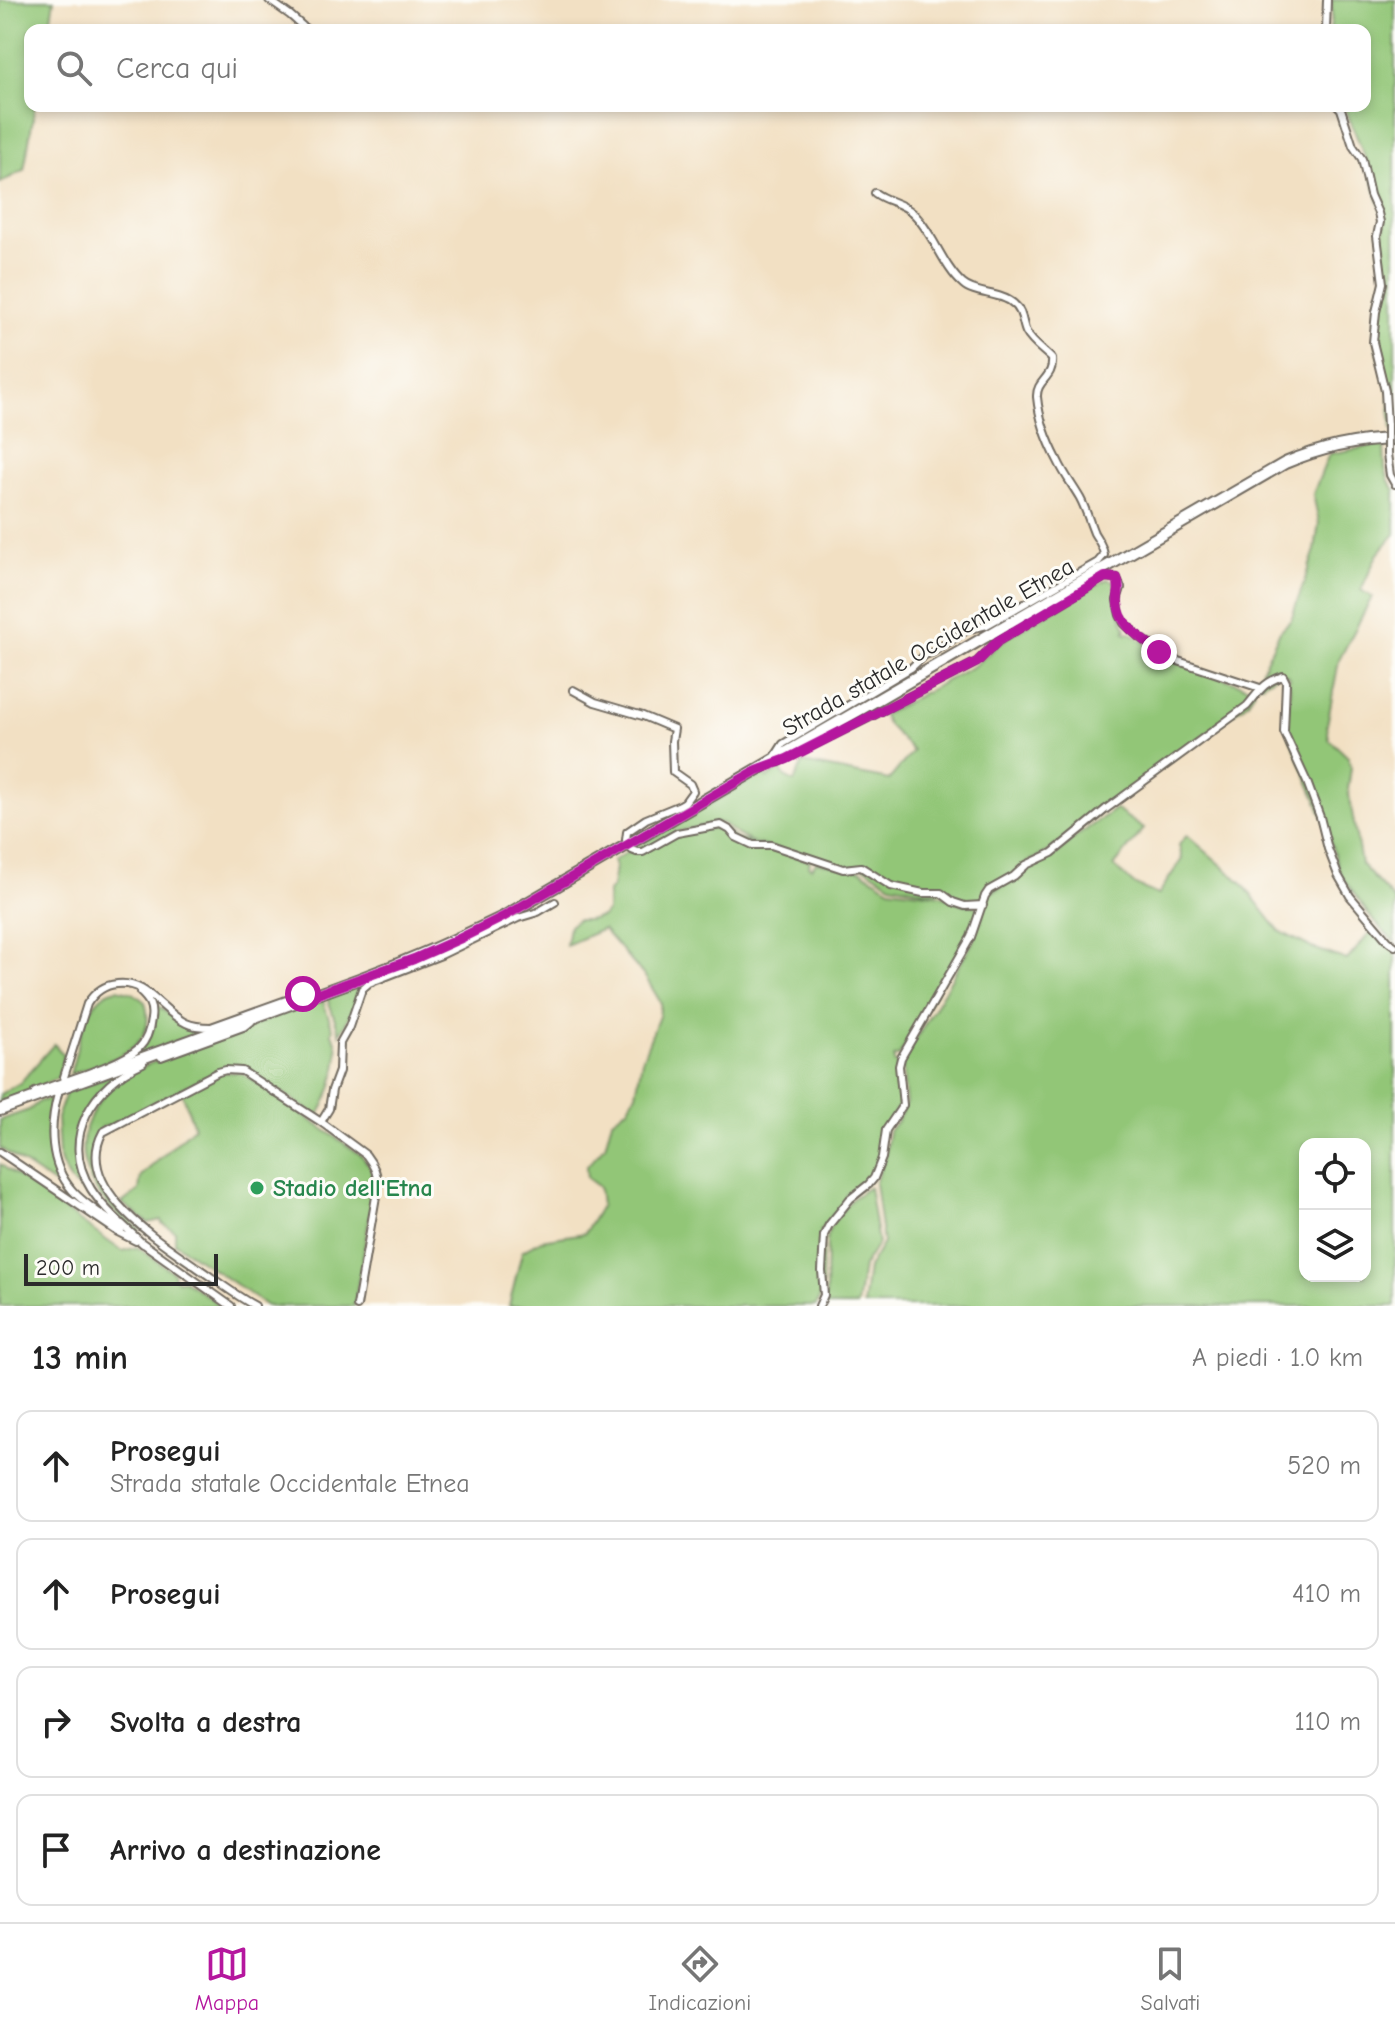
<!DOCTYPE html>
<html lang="it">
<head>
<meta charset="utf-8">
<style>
  body { margin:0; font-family:"Comic Neue",sans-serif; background:#f6f6f6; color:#222 }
  .controls { position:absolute; right:24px; bottom:24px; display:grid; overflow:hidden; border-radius:16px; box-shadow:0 4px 12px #0003 }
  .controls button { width:72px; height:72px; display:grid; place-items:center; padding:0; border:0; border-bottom:2px solid #e0e0e0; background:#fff; color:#222; font:40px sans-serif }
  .scale { position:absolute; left:24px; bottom:20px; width:194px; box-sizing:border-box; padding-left:8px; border:4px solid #2b2b2b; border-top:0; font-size:22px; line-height:28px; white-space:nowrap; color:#2b2b2b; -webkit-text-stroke:6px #fdfcf7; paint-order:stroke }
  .stop { position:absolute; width:24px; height:24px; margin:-18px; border:6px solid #b5179e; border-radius:50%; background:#fff }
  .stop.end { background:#b5179e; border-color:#fff; box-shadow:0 2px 8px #0008 }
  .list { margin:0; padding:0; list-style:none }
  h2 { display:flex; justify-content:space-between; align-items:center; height:104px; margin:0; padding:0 32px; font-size:34px }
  h2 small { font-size:26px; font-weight:400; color:#767676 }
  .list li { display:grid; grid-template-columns:52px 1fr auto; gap:24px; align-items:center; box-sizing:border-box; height:112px; margin:0 16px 16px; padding:0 16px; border:2px solid #e0e0e0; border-radius:16px }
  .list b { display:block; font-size:30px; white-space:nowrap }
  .list p { margin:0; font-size:26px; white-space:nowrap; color:#767676 }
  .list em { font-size:26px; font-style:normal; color:#767676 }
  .icon { flex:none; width:44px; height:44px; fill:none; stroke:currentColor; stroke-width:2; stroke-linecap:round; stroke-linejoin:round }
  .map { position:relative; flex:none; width:1395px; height:1306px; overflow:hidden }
  .search { position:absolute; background:#fff; box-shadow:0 4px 12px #0003; left:24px; right:24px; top:24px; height:88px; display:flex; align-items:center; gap:20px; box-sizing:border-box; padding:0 28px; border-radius:16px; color:#767676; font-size:30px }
  .sheet { height:616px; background:#fff }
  nav { display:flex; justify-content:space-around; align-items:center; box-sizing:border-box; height:112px; border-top:2px solid #e0e0e0; background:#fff; font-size:22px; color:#767676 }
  nav a { display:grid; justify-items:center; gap:4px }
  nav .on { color:#b5179e }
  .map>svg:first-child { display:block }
</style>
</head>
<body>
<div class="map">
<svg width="1395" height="1306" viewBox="0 0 1395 1306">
  <rect width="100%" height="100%" fill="#fdfcf7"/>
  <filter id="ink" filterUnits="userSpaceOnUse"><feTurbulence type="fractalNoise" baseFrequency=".0125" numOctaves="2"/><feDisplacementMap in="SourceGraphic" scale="16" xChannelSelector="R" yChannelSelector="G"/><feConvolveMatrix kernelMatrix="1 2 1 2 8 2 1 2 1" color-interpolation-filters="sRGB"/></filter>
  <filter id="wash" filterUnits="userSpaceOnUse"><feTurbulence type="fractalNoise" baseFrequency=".006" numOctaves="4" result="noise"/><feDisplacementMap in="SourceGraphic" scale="32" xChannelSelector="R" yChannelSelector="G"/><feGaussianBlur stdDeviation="1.8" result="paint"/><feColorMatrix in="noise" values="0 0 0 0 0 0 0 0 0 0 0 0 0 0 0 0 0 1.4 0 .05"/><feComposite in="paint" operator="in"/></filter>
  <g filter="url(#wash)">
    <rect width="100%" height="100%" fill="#f2e0c3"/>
    <path fill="#92c677" stroke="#5e7851" stroke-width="2" fill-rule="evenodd" d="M0,0H54L49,30H30V106H35L24,170L0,183Z
      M1332,0H1395V429H1392L1389,393L1377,349L1376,337L1387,284L1382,240L1385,224L1368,164L1344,106H1365V30H1330L1332,17Z
      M1373,446H1384L1385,468L1389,481L1395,490V534L1377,555L1361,590L1372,597L1339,660L1327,725L1329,739L1348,757L1351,768L1348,789L1361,864L1395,901V943L1372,919L1340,874L1323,816L1289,735L1287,720L1290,687L1288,680L1290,678L1287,675L1278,674L1262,684L1256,682L1280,631L1291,620L1315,550L1319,523L1313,494L1329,454Z
      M1107,579L1116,582L1118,586L1115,599L1126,629L1124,631L1126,633L1130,632L1164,657L1254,689L1255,691L1247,703L1049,851L1028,862L981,900L975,903L966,905L957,902L948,895L950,892L948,889L946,891L931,892L891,884L862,866L845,867L754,843L736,834L722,823H714L672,833L642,851L633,849L762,774L767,778L780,769L785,777L794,782L803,763L889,780L913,751L887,724L883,715L974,666L1008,637Z
      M1115,809L1144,829L1114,866L1133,884L1158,895L1182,859L1179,845L1187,835L1241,882L1279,931L1310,947L1347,960L1370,933L1379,936L1395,949V1306H863L868,1268L883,1243L875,1183L885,1157L889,1131L897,1121L906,1104L902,1063L974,940L990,893L1023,875L1035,862L1059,853L1070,841ZM1305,1144H1365V1276H1305Z
      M719,827L727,831L735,839L770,847L810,861L809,866L812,868L816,862L860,870L890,888L941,895L977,907L979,909L968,937L899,1056L894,1057V1062L897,1064L900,1104L883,1130L879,1157L871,1179L851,1195L848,1193L845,1196L846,1199L820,1231L823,1234L822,1292L816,1306H509L522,1252L541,1240L585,1233L601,1206L599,1187L587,1178L586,1167L605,1146L612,1120L628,1108L636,1094L642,1060L659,1016L661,1003L646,978L603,929L566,945L569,926L577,920H587L602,917L607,911L608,892L612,887L615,867L613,861L629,851L636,854L673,836Z
      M364,982L359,989L355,1005L340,1034L327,997Z
      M118,989L133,993L145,1002C160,1052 105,1061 70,1074C79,1046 84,994 118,989Z
      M322,998L333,1030L331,1032C347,1050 330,1098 318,1116L245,1069L234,1066L222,1068L108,1126L102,1127C73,1166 109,1205 140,1229L136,1233C118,1215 96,1197 87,1172C73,1136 95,1098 124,1077C143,1064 169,1057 191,1049C235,1033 278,1016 322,998Z
      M153,1002L184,1026L206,1030L135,1056C150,1040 159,1024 153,1002Z
      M54,1044L64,1055L58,1078L0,1103V1094L20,1083Z
      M225,1072L241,1073L251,1079L361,1155L371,1168L375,1185L354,1306H267L175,1243V1231L162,1223L161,1220L148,1223L122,1203L139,1190L141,1176L194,1127L182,1092L215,1075Z
      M116,1073V1076C86,1100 63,1138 81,1177C85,1186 92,1195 97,1204L71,1182L62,1165L59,1156L57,1118L66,1093Z
      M51,1099C43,1133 48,1164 67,1193L0,1148V1120L29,1110L40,1101Z
      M0,1164L119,1249L123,1251L137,1247L173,1272L174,1278L178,1281L184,1280L221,1306H0Z
      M869,1187L878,1243L863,1267L857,1306H821L826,1295L827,1236L832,1224L852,1199Z"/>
  </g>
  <g filter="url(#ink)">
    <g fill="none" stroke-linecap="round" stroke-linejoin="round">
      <defs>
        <path id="minor" d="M269,0L290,15L307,30
          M1326,30L1327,0
          M1338,106L1341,109L1353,146L1362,159L1370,195L1378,213L1380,222L1377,236L1383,283L1376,312L1373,342L1385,391L1387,425
          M1387,454L1390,475L1395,484
          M573,690L595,702L643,716L674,729L672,741L673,772L690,784L693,791L685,802L680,805L646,819L627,832L626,840
          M776,755L783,744L911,668L925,655L933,652L967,630L987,625L1098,562L1104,555C1103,546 1098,540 1094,533C1089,521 1086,509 1080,498C1073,486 1064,474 1058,461C1048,442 1039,418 1037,397C1036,380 1054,378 1052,359C1043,350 1032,343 1026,332C1022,323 1023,311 1014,304C1001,292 975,295 963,284C943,267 933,232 913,213C901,202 887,202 875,193
          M779,762L868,718L977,662L998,641L1105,577L1117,578L1121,588L1117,600L1120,615L1124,623L1139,637L1172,659L1260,688
          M632,850L637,852H643L677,833L721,825L730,830L736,837L753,845H771L843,869L861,867L891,886L923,893H941L953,902L965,906L983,905
          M161,1057L246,1026L251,1022
          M143,1063C93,1085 59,1138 91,1189C105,1211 125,1226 143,1244
          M64,1077L87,1004C94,993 103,985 117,984C147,980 162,1012 186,1023C194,1027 203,1027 211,1027L303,994H312
          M35,1092C62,1081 119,1066 139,1048C146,1041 150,1029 151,1019C153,1007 149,1000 140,992
          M58,1094C49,1126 49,1164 72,1190C85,1205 106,1217 122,1229
          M321,1122L329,1109L332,1090L339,1071L340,1043L349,1027L362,989L369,983L441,955L518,918L538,912L555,902
          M0,1152L118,1232L136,1241
          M141,1242L231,1306
          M255,1306C235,1295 217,1281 198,1268C160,1241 72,1188 103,1132L218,1072L226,1070L242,1071L321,1122L366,1155C373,1164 378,1174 378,1185L357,1306
          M819,1306L824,1295L822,1271L824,1235L829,1225L850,1199L869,1184L874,1178L882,1158L886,1130L903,1105L899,1066L901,1058L971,937L985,896L989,890L1014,876L1026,865L1052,853L1106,809L1247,706C1260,691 1262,683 1283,676L1286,682L1284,732L1307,782L1320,817L1328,849L1338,875L1350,896L1388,941L1395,946"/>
        <path id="primary" d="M0,1110L359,979C408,961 456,940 503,917L1285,463C1320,448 1357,440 1395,439"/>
      </defs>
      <use href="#minor" stroke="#716a60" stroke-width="10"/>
      <use href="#primary" stroke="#716a60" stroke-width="14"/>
      <use href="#minor" stroke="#fff" stroke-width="6"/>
      <use href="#primary" stroke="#fff" stroke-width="10"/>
      <defs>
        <path id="minor-bridge" d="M1387,425V454"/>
      </defs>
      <use href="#minor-bridge" stroke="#716a60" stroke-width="10" stroke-linecap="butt"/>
      <use href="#minor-bridge" stroke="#fff" stroke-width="6"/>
    </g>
  </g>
  <g fill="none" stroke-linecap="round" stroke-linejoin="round" filter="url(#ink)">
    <path stroke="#b5179e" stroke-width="10" d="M303,994L315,995L414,959L459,939L503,917L757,770L787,759L977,662L998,641L1105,577L1117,578C1121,590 1117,592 1118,603C1120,628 1142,637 1159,652"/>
  </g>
  <circle fill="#2e9e5b" stroke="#fdfcf7" stroke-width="3" cx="257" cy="1188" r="8"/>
  <g text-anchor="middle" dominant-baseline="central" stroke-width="6" stroke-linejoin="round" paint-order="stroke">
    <g font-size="24" fill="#2b2b2b" stroke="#fdfcf7">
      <text transform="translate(928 647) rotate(-30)">Strada statale Occidentale Etnea</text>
    </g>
    <g font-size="24" font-weight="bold" fill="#27864d" stroke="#fdfcf7" text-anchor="start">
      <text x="273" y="1188">Stadio dell'Etna</text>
    </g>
  </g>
</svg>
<div class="controls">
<button><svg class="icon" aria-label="locate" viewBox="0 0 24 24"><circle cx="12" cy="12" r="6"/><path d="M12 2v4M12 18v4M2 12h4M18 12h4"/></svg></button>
<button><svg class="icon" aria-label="layers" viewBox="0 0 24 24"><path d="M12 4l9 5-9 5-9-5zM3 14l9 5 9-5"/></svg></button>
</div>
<div class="scale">200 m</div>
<div class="stop" style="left:303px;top:994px"></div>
<div class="stop end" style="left:1159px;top:652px"></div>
<div class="search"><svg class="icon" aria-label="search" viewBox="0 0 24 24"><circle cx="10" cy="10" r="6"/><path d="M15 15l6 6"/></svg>Cerca qui</div>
</div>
<section class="sheet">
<h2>13 min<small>A piedi · 1.0 km</small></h2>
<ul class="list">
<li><svg class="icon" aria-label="ahead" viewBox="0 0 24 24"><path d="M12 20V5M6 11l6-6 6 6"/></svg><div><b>Prosegui</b><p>Strada statale Occidentale Etnea</p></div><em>520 m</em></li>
<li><svg class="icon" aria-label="ahead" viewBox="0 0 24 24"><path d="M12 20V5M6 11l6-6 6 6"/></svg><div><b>Prosegui</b></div><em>410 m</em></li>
<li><svg class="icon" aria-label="right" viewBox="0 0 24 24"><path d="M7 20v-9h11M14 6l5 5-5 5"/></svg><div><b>Svolta a destra</b></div><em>110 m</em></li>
<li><svg class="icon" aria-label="arrive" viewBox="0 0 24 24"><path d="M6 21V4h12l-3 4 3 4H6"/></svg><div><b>Arrivo a destinazione</b></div></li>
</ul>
</section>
<nav>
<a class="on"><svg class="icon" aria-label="map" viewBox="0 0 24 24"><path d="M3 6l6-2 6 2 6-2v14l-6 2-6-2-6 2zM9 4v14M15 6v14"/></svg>Mappa</a>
<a><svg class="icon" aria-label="directions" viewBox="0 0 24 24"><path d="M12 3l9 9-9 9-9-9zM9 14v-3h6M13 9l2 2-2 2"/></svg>Indicazioni</a>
<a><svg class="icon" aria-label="saved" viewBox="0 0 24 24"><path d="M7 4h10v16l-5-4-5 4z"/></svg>Salvati</a>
</nav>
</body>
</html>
